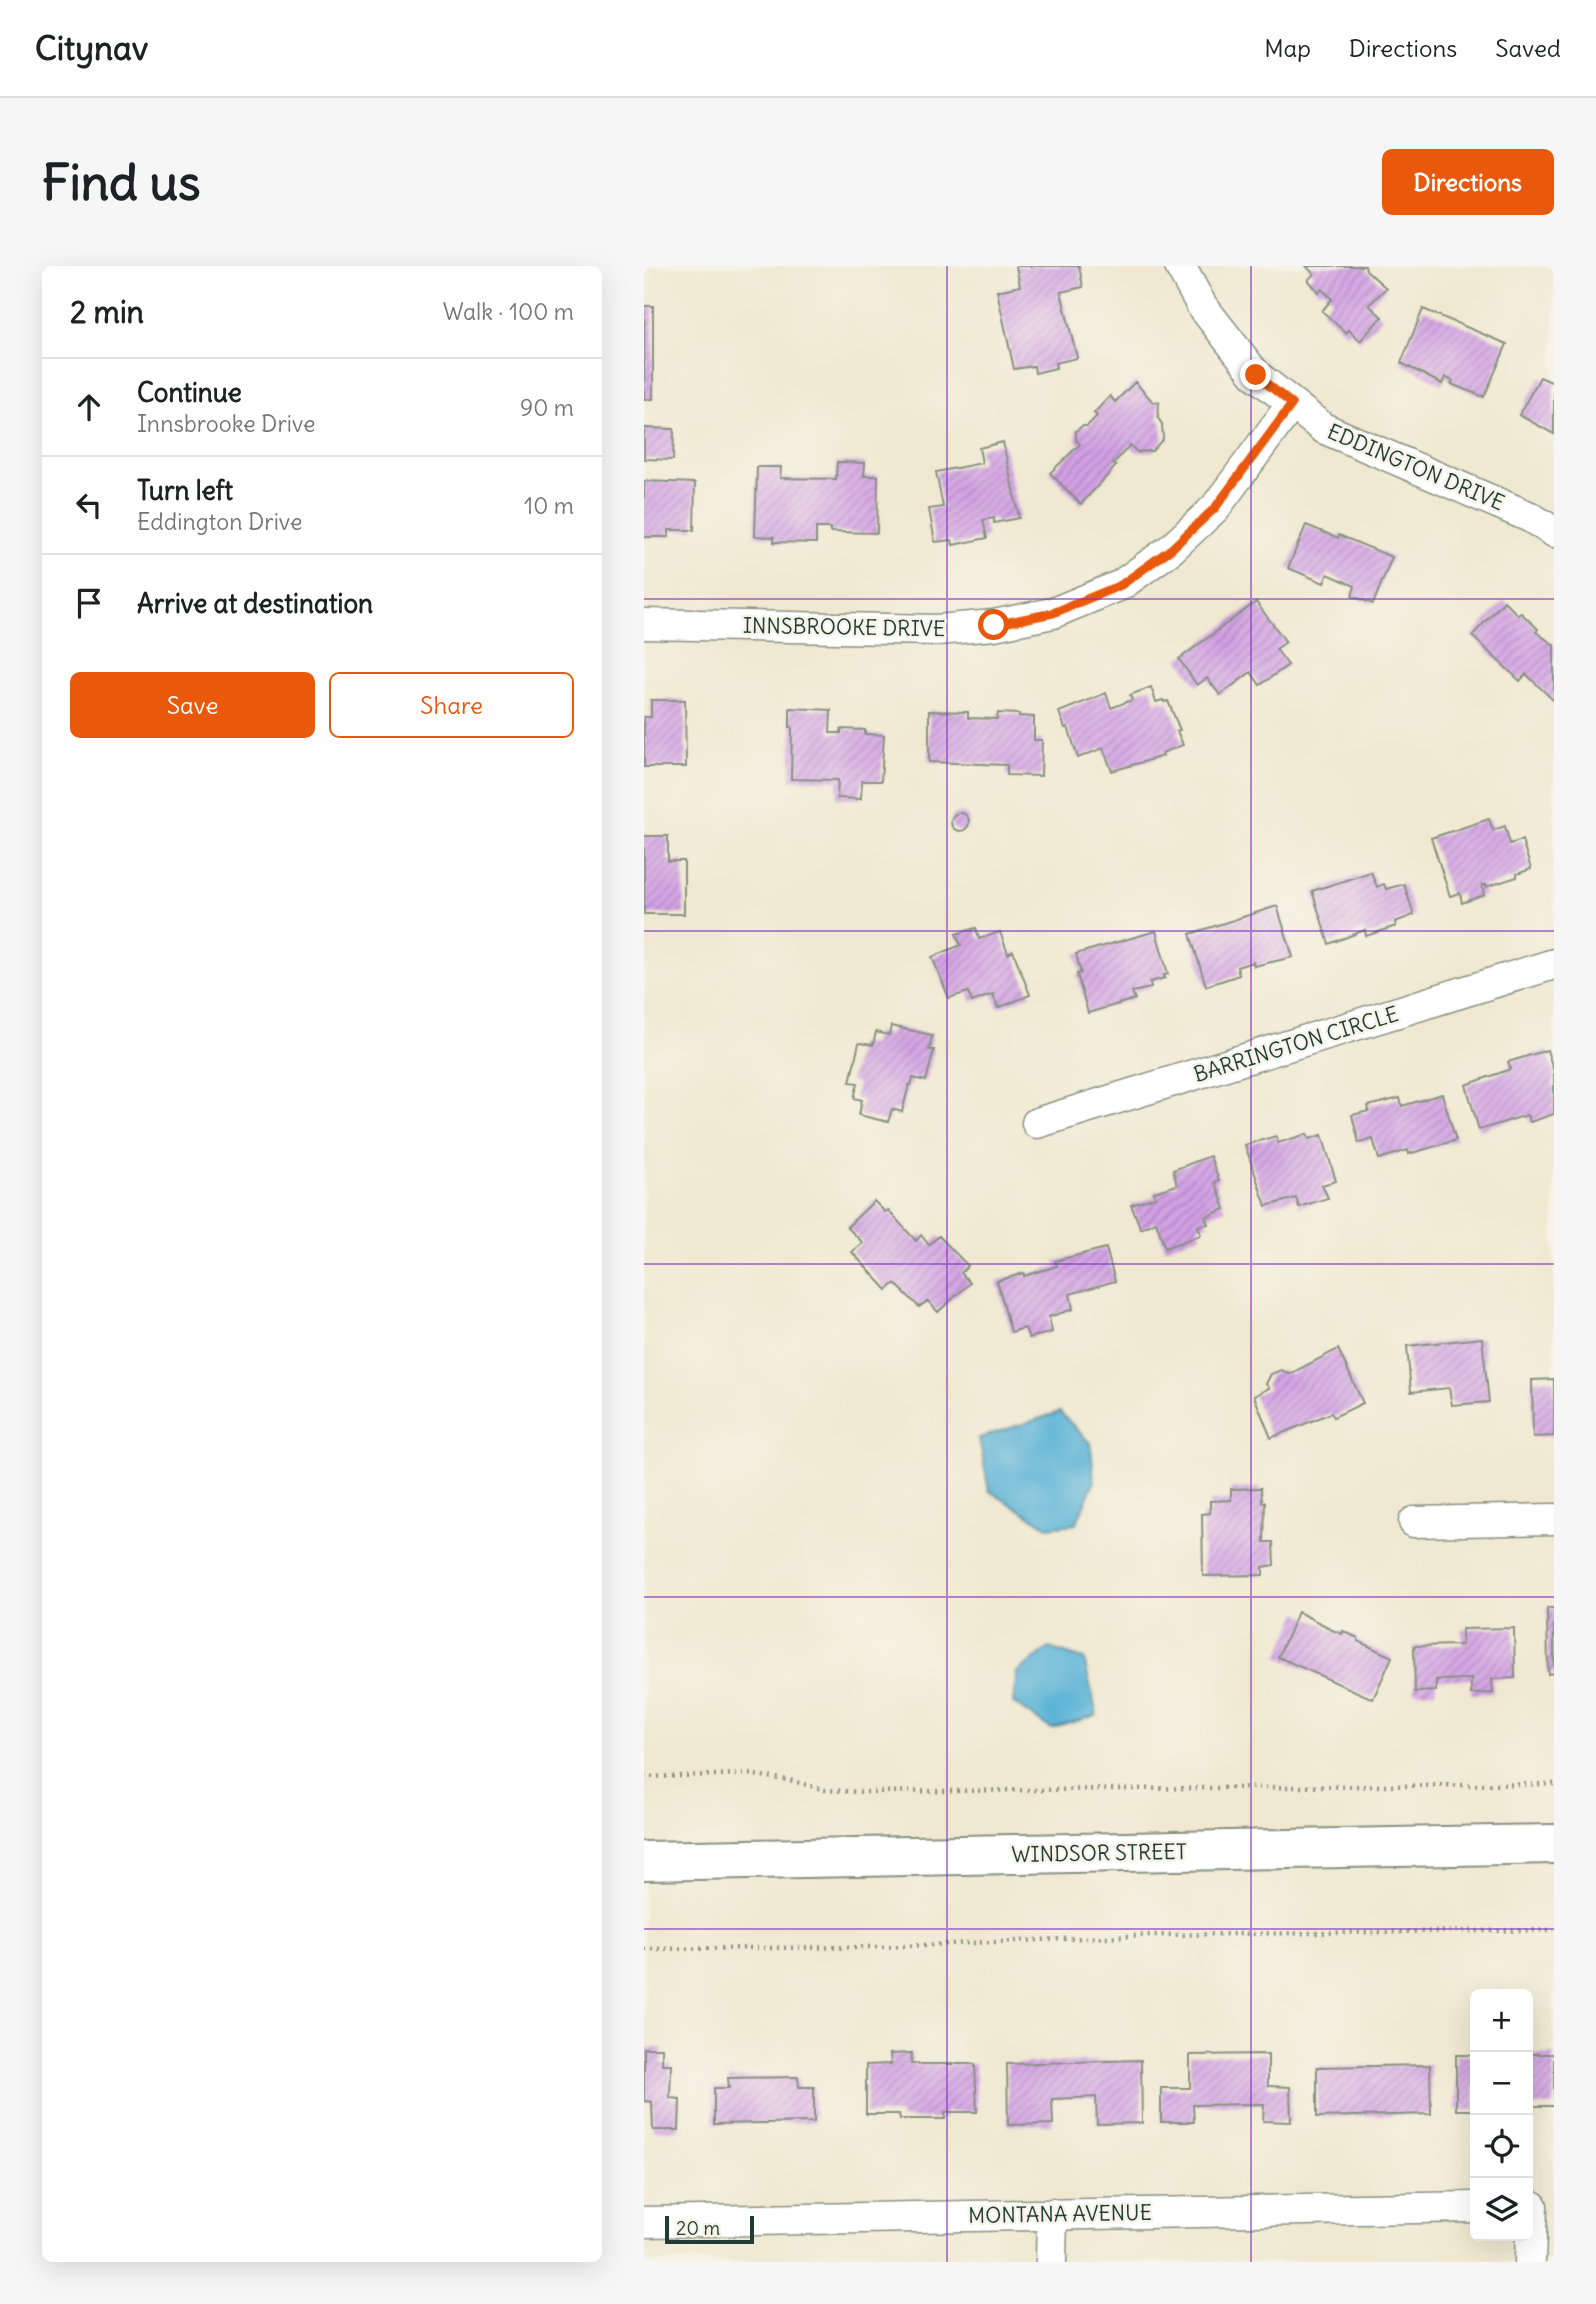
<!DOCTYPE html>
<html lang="en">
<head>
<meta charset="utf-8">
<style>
  body { margin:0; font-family:Delius,sans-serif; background:#f6f6f6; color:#202124 }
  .controls { position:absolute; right:21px; bottom:21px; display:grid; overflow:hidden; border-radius:10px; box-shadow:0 7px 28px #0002 }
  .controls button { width:63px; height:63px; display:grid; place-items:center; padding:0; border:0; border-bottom:2px solid #e0e0e0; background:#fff; color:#202124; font:35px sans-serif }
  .scale { position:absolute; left:21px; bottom:18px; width:89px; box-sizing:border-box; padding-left:7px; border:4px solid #1f3d34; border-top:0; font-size:19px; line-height:24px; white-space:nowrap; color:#1f3d34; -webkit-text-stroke:5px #f7f3e8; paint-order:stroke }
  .stop { position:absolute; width:21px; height:21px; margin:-16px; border:5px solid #ea580c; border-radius:50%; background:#fff }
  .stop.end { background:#ea580c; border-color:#fff; box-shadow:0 2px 7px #0008 }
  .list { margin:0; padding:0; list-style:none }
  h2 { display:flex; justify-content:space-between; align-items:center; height:91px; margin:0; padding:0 28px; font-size:30px }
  h2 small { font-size:23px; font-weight:400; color:#757577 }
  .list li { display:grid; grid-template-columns:46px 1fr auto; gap:21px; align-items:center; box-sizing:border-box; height:98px; padding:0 28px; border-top:2px solid #e0e0e0 }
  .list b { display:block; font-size:26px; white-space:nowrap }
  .list p { margin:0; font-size:23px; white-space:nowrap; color:#757577 }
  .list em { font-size:23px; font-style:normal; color:#757577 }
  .actions { display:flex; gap:14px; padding:21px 28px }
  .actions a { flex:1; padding:16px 0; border:2px solid #ea580c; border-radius:10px; text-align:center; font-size:24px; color:#ea580c }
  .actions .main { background:#ea580c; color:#fff }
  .icon { flex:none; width:38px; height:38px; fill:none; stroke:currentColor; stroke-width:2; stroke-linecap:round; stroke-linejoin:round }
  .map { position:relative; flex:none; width:910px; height:1996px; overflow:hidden; border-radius:10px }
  header { display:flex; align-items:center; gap:42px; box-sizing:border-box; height:98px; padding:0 35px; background:#fff; border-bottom:2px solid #e0e0e0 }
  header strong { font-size:33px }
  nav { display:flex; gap:38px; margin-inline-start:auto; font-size:24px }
  .intro { display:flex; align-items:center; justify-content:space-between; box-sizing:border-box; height:168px; padding:0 42px }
  h1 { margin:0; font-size:49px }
  .button { padding:18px 32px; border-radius:10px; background:#ea580c; color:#fff; font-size:24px; font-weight:700 }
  main { display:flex; gap:42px; padding:0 42px }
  aside { flex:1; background:#fff; border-radius:10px; box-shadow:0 7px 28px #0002 }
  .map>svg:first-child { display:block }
</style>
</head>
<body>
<header>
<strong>Citynav</strong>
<nav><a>Map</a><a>Directions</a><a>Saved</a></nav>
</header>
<div class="intro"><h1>Find us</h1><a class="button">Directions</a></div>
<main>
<aside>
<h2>2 min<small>Walk · 100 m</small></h2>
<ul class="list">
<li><svg class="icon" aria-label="ahead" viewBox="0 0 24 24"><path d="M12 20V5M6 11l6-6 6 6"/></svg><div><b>Continue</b><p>Innsbrooke Drive</p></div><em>90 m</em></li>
<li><svg class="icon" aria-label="left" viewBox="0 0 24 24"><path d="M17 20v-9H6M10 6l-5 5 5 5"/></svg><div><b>Turn left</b><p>Eddington Drive</p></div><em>10 m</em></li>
<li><svg class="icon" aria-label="arrive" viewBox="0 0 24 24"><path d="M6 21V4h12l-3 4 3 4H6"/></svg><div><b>Arrive at destination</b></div></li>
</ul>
<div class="actions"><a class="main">Save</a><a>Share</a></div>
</aside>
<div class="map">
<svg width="910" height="1996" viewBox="0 0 910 1996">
  <defs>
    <pattern id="building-hatch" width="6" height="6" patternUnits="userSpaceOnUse" patternTransform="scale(1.75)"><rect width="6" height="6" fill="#d3a1e5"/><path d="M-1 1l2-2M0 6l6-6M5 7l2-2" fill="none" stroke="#ab84ba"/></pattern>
  </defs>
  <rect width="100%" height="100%" fill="#f7f3e8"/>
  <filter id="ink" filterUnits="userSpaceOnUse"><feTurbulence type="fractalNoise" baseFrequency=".0143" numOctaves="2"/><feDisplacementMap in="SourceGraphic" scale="14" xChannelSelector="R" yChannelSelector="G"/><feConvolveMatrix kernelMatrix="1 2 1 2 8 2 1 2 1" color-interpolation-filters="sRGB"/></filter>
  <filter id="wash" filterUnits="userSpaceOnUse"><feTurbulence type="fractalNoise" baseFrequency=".00686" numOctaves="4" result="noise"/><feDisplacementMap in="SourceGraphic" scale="28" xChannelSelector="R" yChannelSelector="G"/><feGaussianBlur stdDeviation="1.57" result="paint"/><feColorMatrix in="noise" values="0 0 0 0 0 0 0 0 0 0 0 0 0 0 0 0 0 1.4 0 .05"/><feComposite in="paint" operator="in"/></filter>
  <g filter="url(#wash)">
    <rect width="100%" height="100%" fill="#f0e8d0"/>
    <path fill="#59b2d6" stroke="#3c7885" stroke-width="2" d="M416,1146L447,1178L450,1216L432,1258L404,1261L345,1225L335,1172Z
      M405,1382L440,1393L453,1449L407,1463L369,1437L373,1406Z"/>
    <g id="blocks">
      <path fill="url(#building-hatch)" d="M372,0H435L439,21L417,26L433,92L411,97L412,102L391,107L390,100L370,103L353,25L376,20Z
        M662,0H721L722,4L742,22L725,39L738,51L716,75L705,64L702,67L678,45L688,33L678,23L675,26L664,14L670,8Z
        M0,40H9V133H0Z
        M779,43L863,78L840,131L807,118L809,115L801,111L798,118L757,97Z
        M910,110V168L875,149L896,111L907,116Z
        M491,116L509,136H515L514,152L518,158L519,173L508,185L493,186L486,179L469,198L472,200L437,238L406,207L436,178L432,174V165L438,160H443L453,150L450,147L466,130L471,136Z
        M0,162L30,163L29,194L0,193Z
        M359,176L375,252L350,257V252L339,254L343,272L309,279L308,274L291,276L285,243L299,241L292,206L338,197L335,182Z
        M193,196L221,197L220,210H234L233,267L186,266V262H172V277L130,276V271L111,270L113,201H137L136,212L192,213Z
        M0,215L51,217L50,264H25V271H0Z
        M662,259L694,272L695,269L748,291L729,338L708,330L711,320L684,308L680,317L644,302Z
        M860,335L874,349L877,347L894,363L892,366L910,379V435L882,408L876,415L828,370Z
        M612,336L642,376L632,383L644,399L616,419L607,406L576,429L563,412L553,419L535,393Z
        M507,421L512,436L519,434L520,436L524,435L536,464L533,465L539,479L518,487L519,490L468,505L459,482L434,492L424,461L421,462L415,446L462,427L467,442L488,434L486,429Z
        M7,434H41L42,501H0V451H7Z
        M146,442L187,444L186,467H197V463L221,464V468L240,469L237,515H218L217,533L193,532L194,514L147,513L148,461H146Z
        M285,445L324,446V452L353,453L354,447L375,448V450L390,451V474H398L397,510L363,509V499L285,496Z
        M307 556a9 9 0 1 1 18 0a9 9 0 1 1-18 0Z
        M845,553L849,564L861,560L866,578L878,574L887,603L873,608V611L842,621V619H838L840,629L818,637L816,627L806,630L787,572Z
        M0,570H24V595H40V648H0Z
        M727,606L733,621L740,618L742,623L760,618L770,649L751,656L752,660L722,670L721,664L685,678L668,625Z
        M633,640L649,691L610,700L609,696L593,701L595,709L562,720L546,668Z
        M332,662L335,673L356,666L364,688L369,685L386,729L354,742L349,728L328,736L324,726L305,732L288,691L317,679L312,668Z
        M512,665L524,708L520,709L521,712L506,716L507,722L488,726L491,733L444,747L433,708L437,707L432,688Z
        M247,760L288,769L285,784H290L282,815L269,812L267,819H265L258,846L248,843L244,856L215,849L218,834L210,832L214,817L206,816L215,777L229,779L232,766L245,769Z
        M903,784L910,806V848L886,856L883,849L835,864L822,819L867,803L864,796Z
        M798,828L812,874L765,888L764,884L735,893L729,873L715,877L708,849L725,845L724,840L756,832L758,840Z
        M663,868L665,873L678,869L692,915L678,919L684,932L655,941L652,932L622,940L601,879L632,870L634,877Z
        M566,890L575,914L571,916L581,943L561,951L564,958L554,960L557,969L521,982L512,956L497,963L487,939L511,931L510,926L533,919L529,904Z
        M230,935L241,946L244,944L272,975L277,969L285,979L295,970L324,1000L317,1007L326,1017L294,1046L284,1035L275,1041L251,1017L243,1024L208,986L219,977L203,961Z
        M462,982L471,1015L426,1028L429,1043L405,1051L408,1066L385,1072L381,1062L367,1066L353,1015L380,1007V1010L413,1000L411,995Z
        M838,1072L845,1136L808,1139L805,1122L767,1126L763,1080Z
        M694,1083L719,1137L690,1151L687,1147L627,1172L610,1130L625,1122L622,1118L627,1108L637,1104L646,1108Z
        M910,1113V1170L889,1171L888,1114Z
        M617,1222L618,1236H621L620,1276H629L630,1299L619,1301V1309L559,1310L558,1248L566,1247V1235L587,1234V1223Z
        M903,1342H910V1407L904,1408Z
        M654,1346L684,1361L683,1362L698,1368L699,1365L714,1372V1375L748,1391L729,1433L634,1391Z
        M870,1362L871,1412L848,1413L849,1427L827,1428V1413L792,1414V1425L771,1426L770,1380L818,1379V1363Z
        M0,1782H18V1798H27L26,1832L36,1833L35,1864H9L8,1836L0,1835Z
        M268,1787L267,1798H331L333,1846H301V1853H256L255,1848H222V1799L247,1798L246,1788Z
        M624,1788V1820L646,1821L647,1856L619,1855L620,1838L549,1839L550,1856H517V1822H546V1789Z
        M884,1788H910V1840H885Z
        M812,1789H831V1844H812Z
        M497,1794L498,1857L453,1858L452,1831L408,1833L409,1858L364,1859L363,1798Z
        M786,1799L787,1848L673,1851V1801Z
        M154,1811L155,1821H170V1856L70,1858V1822H85L84,1812Z"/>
    </g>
  </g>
  <g filter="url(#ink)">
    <use href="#blocks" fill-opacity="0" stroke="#889282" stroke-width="2"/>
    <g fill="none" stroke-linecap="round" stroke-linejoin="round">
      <defs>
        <path id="minor" d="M536,0L558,40L612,109L679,162L886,251L910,266
          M0,358L293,364L350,359L409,347L477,319L527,283L571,242L648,138
          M393,857L910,698
          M770,1256L910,1253
          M0,1956L831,1941
          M407,1996L408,1948
          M886,1996L888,1940"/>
        <path id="primary" d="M0,1595L910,1578"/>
      </defs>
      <use href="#minor" stroke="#889282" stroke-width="33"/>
      <use href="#primary" stroke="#889282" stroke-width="42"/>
      <path stroke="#889282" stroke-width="4.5" stroke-dasharray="2 5" stroke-linecap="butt" d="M0,1511L104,1508L145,1514L181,1524L220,1526L910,1518
        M0,1683L234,1681L511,1669L910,1664"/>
      <use href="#minor" stroke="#fff" stroke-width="30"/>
      <use href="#primary" stroke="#fff" stroke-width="38"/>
    </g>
  </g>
  <g fill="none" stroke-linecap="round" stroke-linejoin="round" filter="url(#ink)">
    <path stroke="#ea580c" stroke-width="9" d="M350,359L409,347L477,319L527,283L571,242L648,138L612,109"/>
  </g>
  <path fill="none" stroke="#7b2cbf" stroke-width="2" stroke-opacity="0.55" d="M303,0V1996M607,0V1996M0,333H910M0,665H910M0,998H910M0,1331H910M0,1663H910"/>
  <g text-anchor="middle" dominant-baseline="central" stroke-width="5" stroke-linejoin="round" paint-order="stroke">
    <g font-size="21" fill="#1f3d34" stroke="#f7f3e8">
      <text transform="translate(772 201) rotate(23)">EDDINGTON DRIVE</text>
      <text transform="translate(200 361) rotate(1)">INNSBROOKE DRIVE</text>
      <text transform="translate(652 778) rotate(-17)">BARRINGTON CIRCLE</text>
      <text transform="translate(455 1587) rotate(-1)">WINDSOR STREET</text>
      <text transform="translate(416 1948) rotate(-1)">MONTANA AVENUE</text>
    </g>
  </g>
</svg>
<div class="controls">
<button>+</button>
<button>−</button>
<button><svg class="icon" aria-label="locate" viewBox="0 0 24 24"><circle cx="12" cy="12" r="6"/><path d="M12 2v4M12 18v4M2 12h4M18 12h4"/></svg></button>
<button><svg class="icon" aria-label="layers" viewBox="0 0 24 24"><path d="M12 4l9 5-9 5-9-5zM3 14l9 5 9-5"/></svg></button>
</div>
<div class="scale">20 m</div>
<div class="stop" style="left:350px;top:359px"></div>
<div class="stop end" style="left:612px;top:109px"></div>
</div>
</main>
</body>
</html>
